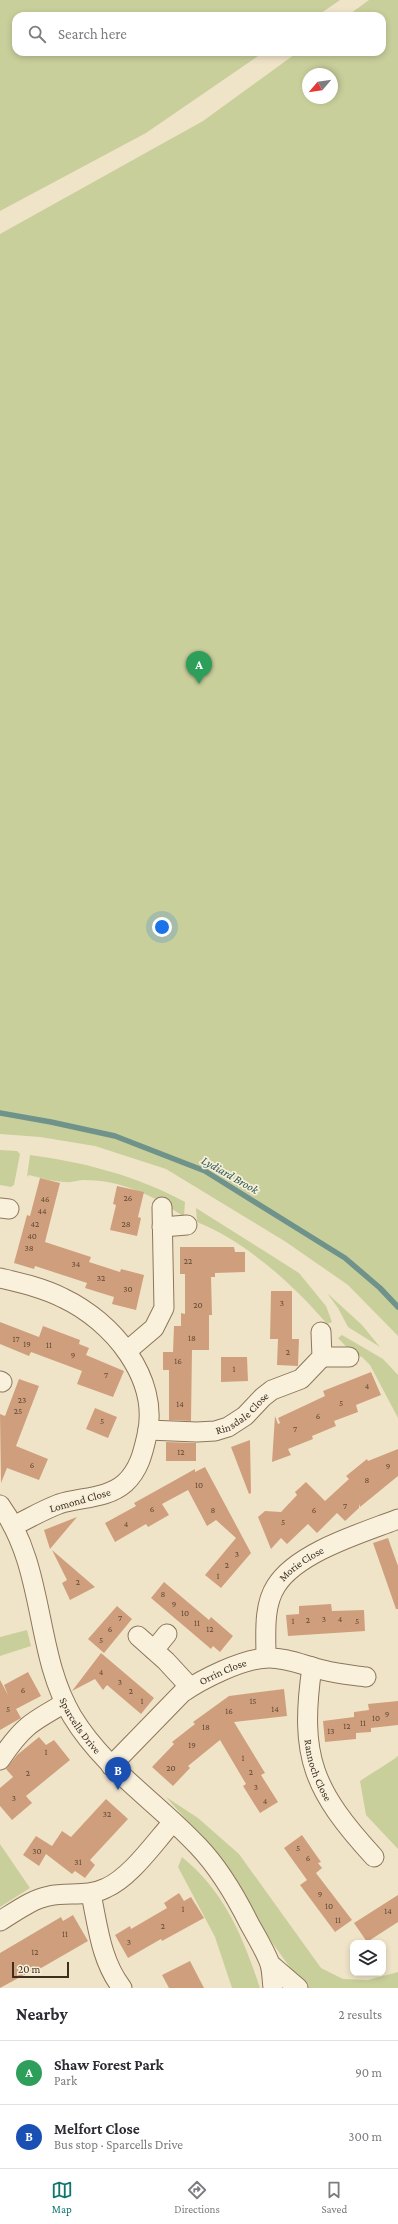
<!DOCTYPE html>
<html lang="en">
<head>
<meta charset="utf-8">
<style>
  body { margin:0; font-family:"Crimson Pro",serif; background:#f7f7f7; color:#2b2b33 }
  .controls { position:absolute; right:12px; bottom:12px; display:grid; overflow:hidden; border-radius:8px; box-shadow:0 2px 6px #0003 }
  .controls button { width:36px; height:36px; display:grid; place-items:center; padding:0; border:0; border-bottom:1px solid #e1e1e2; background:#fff; color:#2b2b33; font:20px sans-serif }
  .compass { position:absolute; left:302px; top:68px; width:36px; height:36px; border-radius:50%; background:#fff; box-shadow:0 2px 6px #0003; rotate:241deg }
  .scale { position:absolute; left:12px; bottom:10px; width:57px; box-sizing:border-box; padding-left:4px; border:2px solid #3d2e20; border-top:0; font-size:11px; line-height:14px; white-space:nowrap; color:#3d2e20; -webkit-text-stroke:3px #f7eed8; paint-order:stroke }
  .you { position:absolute; left:162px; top:927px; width:14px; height:14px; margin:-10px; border:3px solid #fff; border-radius:50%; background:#1a73e8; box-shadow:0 0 0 6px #1a73e833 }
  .badge { display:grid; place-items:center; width:26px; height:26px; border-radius:50%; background:#0f766e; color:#fff; font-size:13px; font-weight:700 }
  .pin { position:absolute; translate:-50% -33px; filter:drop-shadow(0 1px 2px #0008) }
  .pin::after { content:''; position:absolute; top:21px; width:14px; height:12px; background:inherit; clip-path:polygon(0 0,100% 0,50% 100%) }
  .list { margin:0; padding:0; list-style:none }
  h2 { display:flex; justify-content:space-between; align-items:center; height:52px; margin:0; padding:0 16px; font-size:17px }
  h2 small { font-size:13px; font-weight:400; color:#7c7c81 }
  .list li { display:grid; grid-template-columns:26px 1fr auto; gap:12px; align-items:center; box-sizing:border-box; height:64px; padding:0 16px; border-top:1px solid #e1e1e2 }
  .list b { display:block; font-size:15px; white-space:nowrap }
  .list p { margin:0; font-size:13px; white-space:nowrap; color:#7c7c81 }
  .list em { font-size:13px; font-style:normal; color:#7c7c81 }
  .icon { flex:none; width:22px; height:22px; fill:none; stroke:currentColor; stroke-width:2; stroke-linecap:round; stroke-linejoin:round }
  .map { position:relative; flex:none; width:398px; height:1988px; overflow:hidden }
  .search { position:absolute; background:#fff; box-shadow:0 2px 6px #0003; left:12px; right:12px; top:12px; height:44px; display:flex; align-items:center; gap:10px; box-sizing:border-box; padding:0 14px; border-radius:12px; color:#7c7c81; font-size:15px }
  .sheet { height:180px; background:#fff }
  nav { display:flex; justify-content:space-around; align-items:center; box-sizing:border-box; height:56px; border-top:1px solid #e1e1e2; background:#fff; font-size:11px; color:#7c7c81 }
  nav a { display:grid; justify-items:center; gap:2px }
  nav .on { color:#0f766e }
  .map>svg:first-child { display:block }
</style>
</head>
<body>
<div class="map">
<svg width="398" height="1988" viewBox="0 0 398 1988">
  <rect width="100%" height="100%" fill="#f0e4c8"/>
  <path fill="#c9cf9b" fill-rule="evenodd" d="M0,0H340L317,16H16V52H264L146,133L0,211Z
    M369,0H398V1336L348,1285L286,1242L166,1169L95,1146L40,1137L0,1134V234L203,121L298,52H382V16H347ZM308,74H332V98H308Z
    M0,1150L17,1151L20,1154L14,1185L11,1187L0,1185Z
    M30,1155C84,1162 137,1176 185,1202L184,1217C155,1196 121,1180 84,1180C78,1180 72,1183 66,1182C54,1182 41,1178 29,1175L27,1177Z
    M196,1208L299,1273L326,1306L332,1322L327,1324C294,1285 245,1241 197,1222Z
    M327,1293L362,1325L380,1347L348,1327L338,1308Z
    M342,1335L383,1359L398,1375V1418L370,1365L362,1357L352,1353L338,1338Z
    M27,1630L31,1646L0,1656V1637Z
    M398,1756V1849L366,1815L360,1781C373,1772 385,1766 398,1756Z
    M166,1797L198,1818L239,1854L321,1968L343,1979L368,1980L398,1972V1988H305L273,1944L214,1851Z
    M0,1844L30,1888L0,1907Z
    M182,1857C225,1892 243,1937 260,1988H232L215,1937L178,1867Z"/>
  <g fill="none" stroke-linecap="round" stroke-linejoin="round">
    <path stroke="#6f938a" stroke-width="5.5" d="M0,1113L51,1122L115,1136L205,1171L345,1258L380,1288L398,1307"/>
  </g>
  <path fill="#cf9f7d" d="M40,1178L60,1183L45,1242L91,1257L89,1262L120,1272L121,1269L144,1275L136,1310L112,1304L114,1297L85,1288L87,1283L35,1266L34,1269L14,1263L27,1215L30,1216Z
    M117,1186L144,1192L138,1217L141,1218L137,1236L110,1230L116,1205L113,1204Z
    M180,1247H234L235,1252H245V1272L215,1273V1277H211L212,1315H209V1350H192L191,1421L169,1420V1370H163V1352H173L174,1326H181V1313L185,1314V1274H180Z
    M271,1291H292V1339H299L298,1366L277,1365L278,1339H270Z
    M0,1322L39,1337L43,1326L80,1340L79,1344L89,1348L86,1355L124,1371L113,1397L77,1384L82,1371L31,1352L29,1356L0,1344Z
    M221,1357H247L248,1381L221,1382Z
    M371,1372L381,1395L356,1405L358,1412L334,1421L336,1426L312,1436L313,1439L288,1449L291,1455L272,1462L275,1416L278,1424L280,1423L278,1418L325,1396L323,1391Z
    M19,1379L39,1386L16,1446L48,1459L39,1480L7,1468L1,1483L0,1414L5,1416Z
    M95,1408L117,1417L108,1438L86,1429Z
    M250,1440L251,1493L249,1494L231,1447Z
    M166,1442L196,1443V1461H166Z
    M398,1449V1476L360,1507L359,1504V1508L345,1521L337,1513L317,1533L308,1524L287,1544L281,1538L271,1549L258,1517L265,1511L281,1512L297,1495L295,1492L306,1482L325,1501L349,1479L346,1476L367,1459L368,1461Z
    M205,1467L251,1553L221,1588L205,1575L236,1538L216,1520L207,1526L188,1490L162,1504L169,1515L148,1527L146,1524L115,1542L105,1523L136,1506L134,1503L195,1469V1472Z
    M77,1517L50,1549L44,1530Z
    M388,1538L398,1566V1609H396L373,1543Z
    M52,1550L95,1587L70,1600L62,1583L67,1580Z
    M164,1582L209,1620L211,1617L233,1636L220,1652L213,1646L211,1649L151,1598Z
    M331,1604L332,1611L364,1610L365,1631L288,1636L286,1615L299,1614V1606Z
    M117,1606L132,1619L104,1653L88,1639Z
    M101,1653L154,1698L141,1714L107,1685L103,1690L95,1679L72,1691Z
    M28,1672L41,1696L16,1709L21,1718L0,1730V1680L8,1695L4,1685Z
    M284,1689L287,1716L234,1722L265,1773L261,1775L278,1802L260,1813L243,1786L246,1784L220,1740L188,1766L190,1768L173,1786L152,1767L174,1744L172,1742L195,1724L193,1722L229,1696Z
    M398,1701V1725L371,1728V1732L356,1733V1739L325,1742L323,1721L354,1717V1712L369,1710L368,1704Z
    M39,1737L46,1745L54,1740L70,1760L26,1796L32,1803L12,1820L0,1806V1788L13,1777L6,1769L17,1755Z
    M106,1799L128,1819L90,1860L95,1865L85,1878L75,1871L72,1874L46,1854L39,1866L23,1855L36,1836L52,1846L62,1831L71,1837Z
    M302,1835L321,1862L318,1863L322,1868L316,1873L352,1920L335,1932L300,1885L307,1880L284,1848Z
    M179,1893L184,1901L191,1897L204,1918L162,1941L161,1939L128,1958L115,1935L130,1926L131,1929L167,1908L164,1903Z
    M398,1895V1922L367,1942L354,1923Z
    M73,1915L88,1941L36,1971L35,1969L0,1988V1953L61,1917L63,1921Z
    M190,1961L204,1988H169L162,1975Z"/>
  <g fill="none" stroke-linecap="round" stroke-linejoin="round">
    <defs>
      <g id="street">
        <path d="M0,1208L9,1209"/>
        <path d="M162,1227L187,1225"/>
        <path d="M0,1278C21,1283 44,1288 63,1298C112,1321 160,1378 147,1435C143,1453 139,1470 125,1483C107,1499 80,1497 59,1504C43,1510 28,1519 13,1526"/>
        <path d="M127,1351L154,1328L164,1308L162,1207"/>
        <path d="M322,1357H349"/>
        <path d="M0,1381L2,1382"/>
        <path id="s1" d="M148,1430L197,1432L215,1431L228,1427L245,1416L263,1397L272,1390L301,1379L322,1357L321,1332"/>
        <path id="s2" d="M0,1505C46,1568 34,1652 72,1716C104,1769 156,1801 198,1846C220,1869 235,1895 249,1923C256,1936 265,1950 270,1964C272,1971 272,1980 273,1988"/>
        <path d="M138,1636L166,1661L190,1687"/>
        <path d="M154,1650L167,1634"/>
        <path id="s3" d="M266,1658C266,1635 263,1606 276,1586C297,1552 362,1533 398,1519"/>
        <path id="s4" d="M312,1667C299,1757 313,1790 374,1857"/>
        <path d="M0,1760C22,1727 31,1722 65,1703"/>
        <path id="s5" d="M111,1766L182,1693C202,1679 242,1659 267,1658C286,1657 305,1666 323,1670C338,1674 352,1675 366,1677"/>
        <path d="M91,1894C98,1927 101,1961 122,1988"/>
        <path d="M0,1921C15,1912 32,1899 49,1896C68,1892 88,1897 106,1888C131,1877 154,1843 173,1822"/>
        <path d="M270,1964L298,1988"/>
      </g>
    </defs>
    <use href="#street" stroke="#8d765c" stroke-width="21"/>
    <use href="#street" stroke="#faf1dc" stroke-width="19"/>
  </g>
  <g text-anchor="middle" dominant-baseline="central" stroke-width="3.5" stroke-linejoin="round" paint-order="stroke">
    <g font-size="9" fill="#624a37">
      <text x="128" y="1198">26</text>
      <text x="45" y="1199">46</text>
      <text x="42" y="1211">44</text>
      <text x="35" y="1224">42</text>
      <text x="126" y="1224">28</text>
      <text x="32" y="1236">40</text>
      <text x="29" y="1248">38</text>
      <text x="188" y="1261">22</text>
      <text x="76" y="1264">34</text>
      <text x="101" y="1278">32</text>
      <text x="128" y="1289">30</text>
      <text x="282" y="1303">3</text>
      <text x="198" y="1305">20</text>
      <text x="192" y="1338">18</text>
      <text x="16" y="1339">17</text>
      <text x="27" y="1344">19</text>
      <text x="49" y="1345">11</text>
      <text x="288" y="1352">2</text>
      <text x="73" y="1355">9</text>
      <text x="178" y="1361">16</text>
      <text x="234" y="1369">1</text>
      <text x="106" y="1375">7</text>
      <text x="367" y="1386">4</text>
      <text x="22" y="1400">23</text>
      <text x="341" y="1403">5</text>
      <text x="180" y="1404">14</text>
      <text x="18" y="1411">25</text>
      <text x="318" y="1416">6</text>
      <text x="102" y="1421">5</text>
      <text x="295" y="1429">7</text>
      <text x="181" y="1452">12</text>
      <text x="32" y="1465">6</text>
      <text x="388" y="1466">9</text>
      <text x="367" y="1480">8</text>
      <text x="199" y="1485">10</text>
      <text x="345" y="1506">7</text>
      <text x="152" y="1509">6</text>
      <text x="213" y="1510">8</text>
      <text x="314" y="1510">6</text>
      <text x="283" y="1522">5</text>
      <text x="126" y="1524">4</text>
      <text x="237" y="1554">3</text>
      <text x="227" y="1565">2</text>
      <text x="218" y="1576">1</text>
      <text x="78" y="1582">2</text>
      <text x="163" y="1594">8</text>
      <text x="174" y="1604">9</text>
      <text x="185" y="1613">10</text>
      <text x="120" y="1618">7</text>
      <text x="324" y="1619">3</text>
      <text x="340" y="1619">4</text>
      <text x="308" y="1620">2</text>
      <text x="293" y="1621">1</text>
      <text x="357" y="1621">5</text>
      <text x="197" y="1623">11</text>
      <text x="110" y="1629">6</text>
      <text x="210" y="1629">12</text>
      <text x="101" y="1640">5</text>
      <text x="101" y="1672">4</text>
      <text x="120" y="1682">3</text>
      <text x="23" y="1690">6</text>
      <text x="131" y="1691">2</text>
      <text x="142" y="1701">1</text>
      <text x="253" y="1701">15</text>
      <text x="8" y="1709">5</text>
      <text x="275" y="1709">14</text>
      <text x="229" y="1711">16</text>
      <text x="387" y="1714">9</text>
      <text x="376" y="1718">10</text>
      <text x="363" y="1723">11</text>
      <text x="347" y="1726">12</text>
      <text x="206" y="1727">18</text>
      <text x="331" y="1731">13</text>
      <text x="192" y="1745">19</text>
      <text x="46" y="1752">1</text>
      <text x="243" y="1758">1</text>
      <text x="171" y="1768">20</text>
      <text x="251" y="1772">2</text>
      <text x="28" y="1773">2</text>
      <text x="256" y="1787">3</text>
      <text x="14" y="1798">3</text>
      <text x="265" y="1801">4</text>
      <text x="107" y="1814">32</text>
      <text x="298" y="1848">5</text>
      <text x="37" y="1851">30</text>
      <text x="308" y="1858">6</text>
      <text x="78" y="1862">31</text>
      <text x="320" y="1894">9</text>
      <text x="329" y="1906">10</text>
      <text x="183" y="1909">1</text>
      <text x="388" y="1911">14</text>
      <text x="338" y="1920">11</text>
      <text x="163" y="1926">2</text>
      <text x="65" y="1934">11</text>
      <text x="129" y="1942">3</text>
      <text x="35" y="1952">12</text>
    </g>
    <g font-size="11" fill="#3d2e20" stroke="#f7eed8">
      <text stroke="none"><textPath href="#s1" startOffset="100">Rinsdale Close</textPath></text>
      <text transform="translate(80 1500) rotate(-16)">Lomond Close</text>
      <text stroke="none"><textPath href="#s3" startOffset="108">Morie Close</textPath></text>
      <text stroke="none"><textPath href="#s5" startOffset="148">Orrin Close</textPath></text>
      <text stroke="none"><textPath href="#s2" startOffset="237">Sparcells Drive</textPath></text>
      <text stroke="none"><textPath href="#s4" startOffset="105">Rannoch Close</textPath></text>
    </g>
    <g font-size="12" font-style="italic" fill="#2f5d5a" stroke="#f7eed8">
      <text transform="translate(230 1175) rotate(30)">Lydiard Brook</text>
    </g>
  </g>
</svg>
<div class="controls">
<button><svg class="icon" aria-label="layers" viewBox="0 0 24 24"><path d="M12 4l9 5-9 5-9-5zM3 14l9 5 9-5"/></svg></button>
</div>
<svg class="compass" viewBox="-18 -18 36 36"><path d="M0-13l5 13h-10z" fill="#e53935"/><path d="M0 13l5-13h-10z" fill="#7c7c81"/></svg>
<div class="scale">20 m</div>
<div class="you"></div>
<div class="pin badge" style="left:199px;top:684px;background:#2e9e5b">A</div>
<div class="pin badge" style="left:118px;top:1790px;background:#1a4fb4">B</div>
<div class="search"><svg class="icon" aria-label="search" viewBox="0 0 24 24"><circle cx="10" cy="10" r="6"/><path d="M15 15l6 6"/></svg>Search here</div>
</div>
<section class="sheet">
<h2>Nearby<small>2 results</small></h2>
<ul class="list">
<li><span class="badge" style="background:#2e9e5b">A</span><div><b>Shaw Forest Park</b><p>Park</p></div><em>90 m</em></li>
<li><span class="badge" style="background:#1a4fb4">B</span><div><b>Melfort Close</b><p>Bus stop · Sparcells Drive</p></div><em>300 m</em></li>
</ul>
</section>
<nav>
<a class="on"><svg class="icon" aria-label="map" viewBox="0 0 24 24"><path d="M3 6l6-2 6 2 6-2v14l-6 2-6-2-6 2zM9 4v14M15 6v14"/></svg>Map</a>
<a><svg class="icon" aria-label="directions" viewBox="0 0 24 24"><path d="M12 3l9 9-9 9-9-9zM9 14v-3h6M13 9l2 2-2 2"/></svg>Directions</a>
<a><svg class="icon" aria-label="saved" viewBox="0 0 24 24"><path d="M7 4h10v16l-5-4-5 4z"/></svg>Saved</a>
</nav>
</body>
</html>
